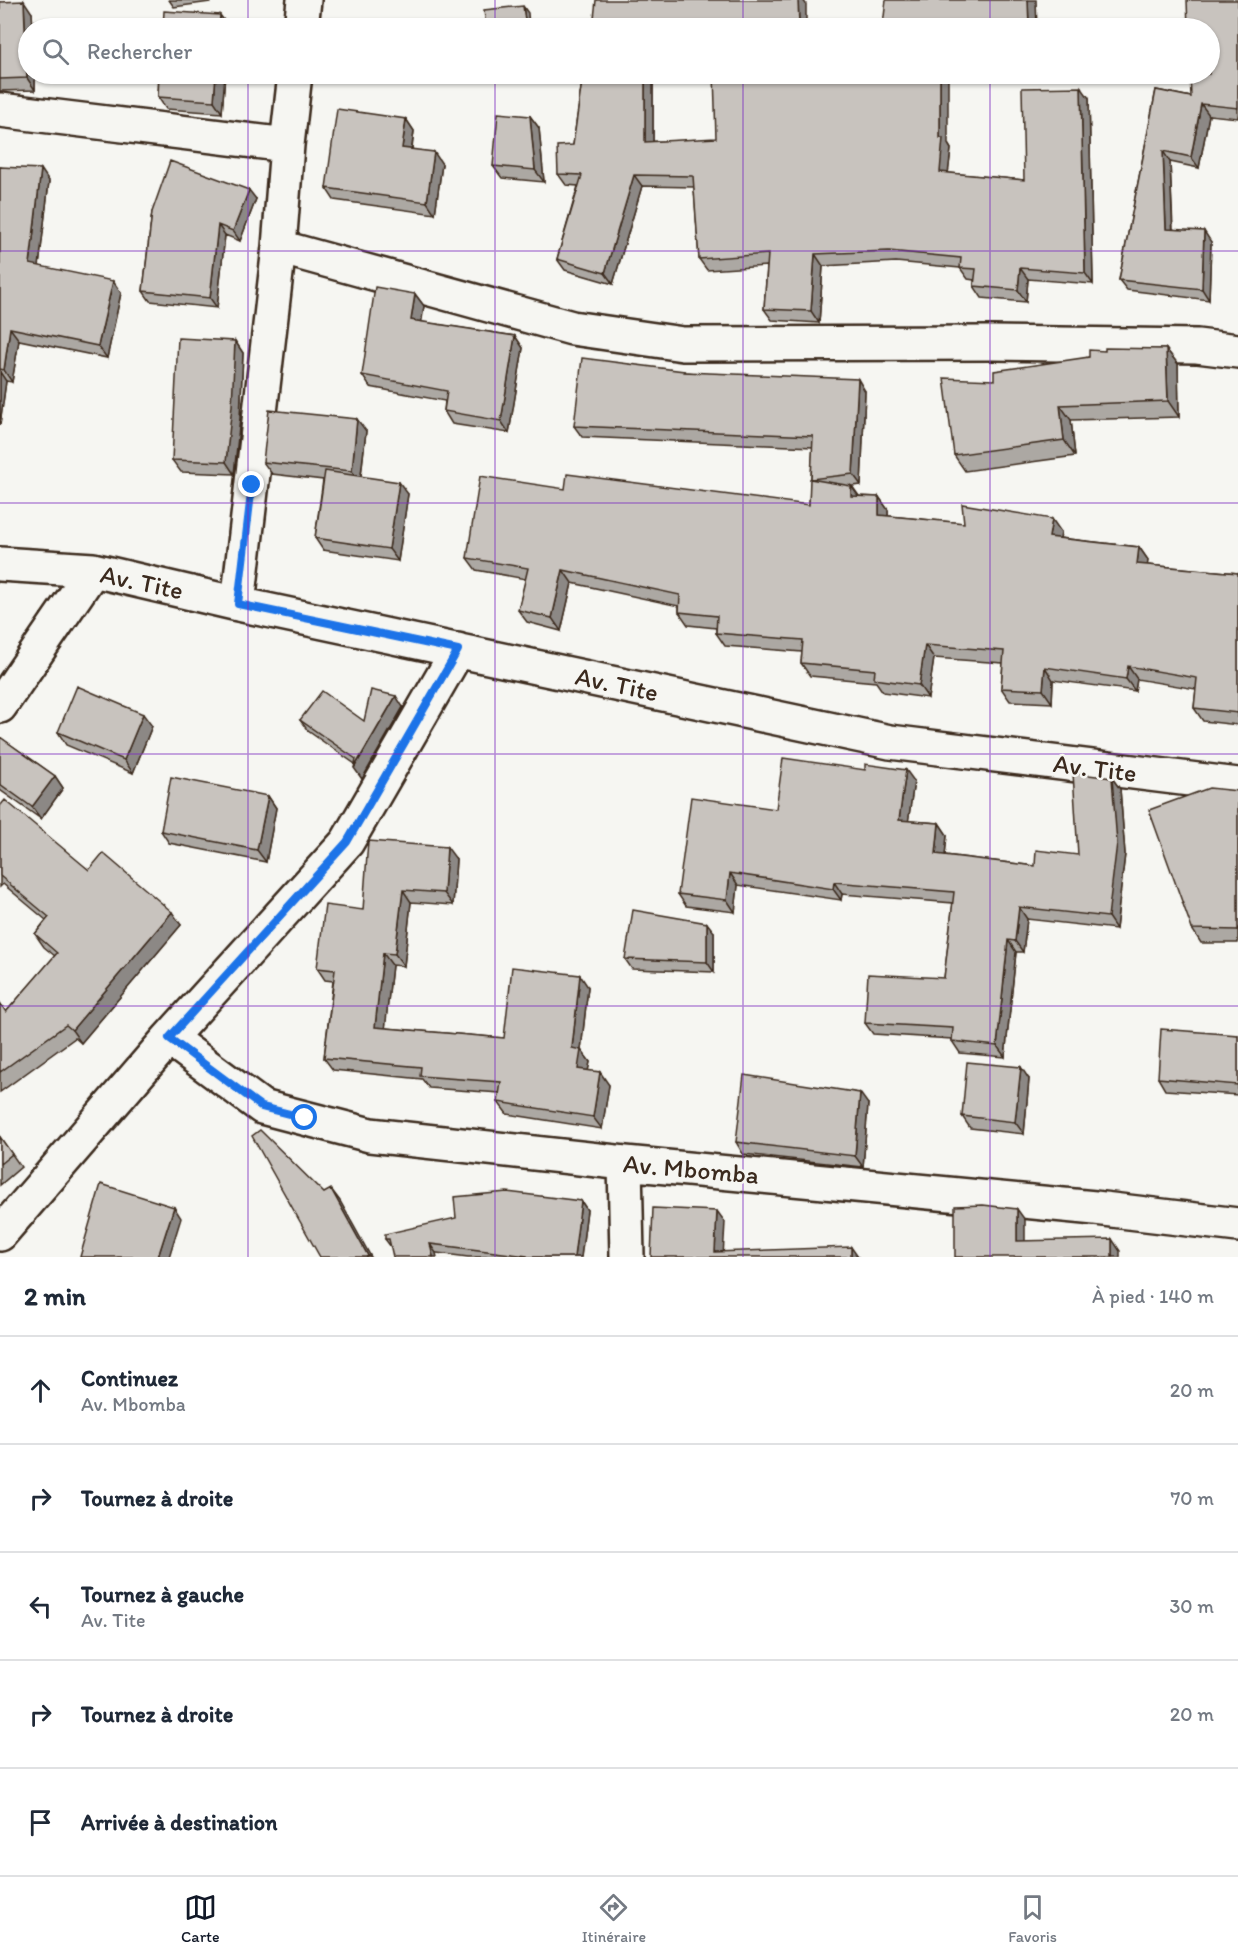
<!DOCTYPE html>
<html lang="fr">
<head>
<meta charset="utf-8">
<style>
  body { margin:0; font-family:Itim,sans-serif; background:#f2f2f3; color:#1f2937 }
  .stop { position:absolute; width:18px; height:18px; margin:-14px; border:4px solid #1a73e8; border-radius:50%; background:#fff }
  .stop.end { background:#1a73e8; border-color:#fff; box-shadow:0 2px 6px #0008 }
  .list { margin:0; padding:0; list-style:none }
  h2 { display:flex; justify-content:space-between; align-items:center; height:78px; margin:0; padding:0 24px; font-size:26px }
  h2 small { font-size:20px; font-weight:400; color:#747a83 }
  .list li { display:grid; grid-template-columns:39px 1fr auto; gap:18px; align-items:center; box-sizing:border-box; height:108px; padding:0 24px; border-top:2px solid #e0e1e3 }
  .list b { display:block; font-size:22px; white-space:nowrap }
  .list p { margin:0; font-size:20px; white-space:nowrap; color:#747a83 }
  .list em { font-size:20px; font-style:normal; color:#747a83 }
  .icon { flex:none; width:33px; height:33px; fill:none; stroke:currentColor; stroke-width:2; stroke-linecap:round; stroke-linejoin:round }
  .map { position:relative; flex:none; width:1238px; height:1257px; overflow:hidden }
  .search { position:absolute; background:#fff; box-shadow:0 2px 4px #0004; left:18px; right:18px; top:18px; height:66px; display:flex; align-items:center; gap:15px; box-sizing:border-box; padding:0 21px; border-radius:33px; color:#747a83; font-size:22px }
  .sheet { height:618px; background:#fff }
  nav { display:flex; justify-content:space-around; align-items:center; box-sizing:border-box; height:84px; border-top:2px solid #e0e1e3; background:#fff; font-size:16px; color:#747a83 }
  nav a { display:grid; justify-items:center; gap:3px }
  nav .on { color:#111827 }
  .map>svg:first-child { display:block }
</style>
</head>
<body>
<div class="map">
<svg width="1238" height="1257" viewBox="0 0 1238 1257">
  <rect width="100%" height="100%" fill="#f6f6f2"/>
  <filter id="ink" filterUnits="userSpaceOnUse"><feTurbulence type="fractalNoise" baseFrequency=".0167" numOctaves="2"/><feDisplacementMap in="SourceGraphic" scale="12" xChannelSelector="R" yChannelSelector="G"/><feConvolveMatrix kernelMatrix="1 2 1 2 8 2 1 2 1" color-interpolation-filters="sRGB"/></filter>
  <g filter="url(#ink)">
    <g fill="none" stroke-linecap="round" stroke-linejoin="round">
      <defs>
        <path id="minor" d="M301,28L304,0
          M0,110L287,145
          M279,247L572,328L683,344L993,343L1197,346L1238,351
          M0,564L93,570L238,604L890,742L1238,785
          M238,604L279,247L287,145L295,74
          M0,706L93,570
          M169,1038L262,1107L370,1135L625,1163L1095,1208L1238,1225
          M625,1163L627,1257
          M0,1234L169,1038L347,842L458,650"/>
      </defs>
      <use href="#minor" stroke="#3b2a1e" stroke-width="38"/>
      <use href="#minor" stroke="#f6f6f2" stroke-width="33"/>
    </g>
    <path fill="#aca8a3" stroke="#3b2a1e" stroke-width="1.5" d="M169,0H211L210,2L174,7Z
      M1238,0V118L1209,115L1199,168L1170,162L1173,229L1211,242L1209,300L1127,290L1119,280L1156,90L1191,97Z
      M0,2L32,13L28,74H35V90L0,91Z
      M159,74H225L222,113L166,109L158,97Z
      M392,74H418L394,76Z
      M583,74H653V141L948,144L951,149L948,173L1024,180L1089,98L1093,284L1028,279L1026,302L982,298L974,286V280L968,279L960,268L896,262L823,266L819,323L772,320L764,309L767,266L707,270L699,259L694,187L642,186L613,284L565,270L557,259L578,186L566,185L558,174L573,145Z
      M530,116L539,128L544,182L502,178L493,166Z
      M406,119L414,131L412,149L442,164L435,214L334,200L326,188Z
      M0,167L49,181L39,266L121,293L107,358L19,340L12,382L6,381L0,425Z
      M256,199L240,241L225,235L217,308L150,301L143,291L152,212Z
      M415,294L424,306L421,322L515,336L523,348L509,433L452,424L444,411L445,401L370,387L362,375Z
      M235,341L243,353L240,418L234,474L181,472L172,460Z
      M1166,349L1178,364L1179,417L1071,420L1075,456L965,471L954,455L994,380L1089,357L1105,351Z
      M684,371L686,372L865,391L861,485L852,486L859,496L879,497L888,510V516L1061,532L1060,538L1139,547L1148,560L1147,565L1238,573V725L1203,721L1194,708L1196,689L1137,679L1135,691L1053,680L1052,703L1010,701L1001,688L1003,663L934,658L928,698L883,692L876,682L810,676L801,663L802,652L725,646L716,633V628L688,625L679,612V606L572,583L561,631L527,622L518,610L526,579L476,570L467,558L565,489L809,505L813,447L582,437L574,426Z
      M366,431L361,476L408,494L398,561L323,550L315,538L323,480L272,474L263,462Z
      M403,707L362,779L355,764L308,731L300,720L364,721Z
      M152,726L133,773L66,745L58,732Z
      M0,737L55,776L63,788L41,819L0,790Z
      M1112,778L1120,789L1125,854L1116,929L1027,919L1023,952H1016L1005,1057L960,1053L952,1041V1039L873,1034L865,1023L944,978L953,903L842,894L841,900L738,885L735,912L686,906L678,894L914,781L908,821L939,823L947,835L945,855L1035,866L1078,855Z
      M1238,791V943H1201L1192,929Z
      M268,796L276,808L266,862L169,843L161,831Z
      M0,806L89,870L181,925L81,1043L75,1038L0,1092V1003L6,1012L55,956L44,947L35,934L46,920L3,884L0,887Z
      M456,859L453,905L411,902L404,966L392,965L385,1028L504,1038L588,987L581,1050L590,1062L588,1070L609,1085L602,1129L507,1114L498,1102L500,1093L429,1088L422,1079L333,1070L324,1058L333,981L325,980L317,968L363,910Z
      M714,932V972L632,969L625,959Z
      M1238,1035V1095L1165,1090L1158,1078Z
      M1029,1079L1024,1134L970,1128L962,1116Z
      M868,1104L863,1167L743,1154L736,1142Z
      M0,1137L21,1167L0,1185Z
      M581,1201L587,1210L581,1257H468L391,1247L385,1239Z"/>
    <path fill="#8c8885" stroke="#3b2a1e" stroke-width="1.5" d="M798,0H803L806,4V28L799,24Z
      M1028,0H1036L1037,28H1029Z
      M24,1L32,13L33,28H28V74H35V90L27,78Z
      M523,6L528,13L529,28H526Z
      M220,15L229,27V28H219Z
      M216,74H225L222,113L214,101Z
      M645,74H653V153L645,142Z
      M940,74H948V144L951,149L947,183L940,172Z
      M1081,87L1089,98L1093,284L1085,273Z
      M1201,104L1209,115L1199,168L1191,157Z
      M530,116L539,128L544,182L535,170Z
      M406,119L414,131L410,160L402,148Z
      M1163,151L1170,162L1173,240L1166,229Z
      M434,152L442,164L435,214L427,202Z
      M41,169L49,181L38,275L30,264Z
      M634,175L642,186L613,284L605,273Z
      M249,190L256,199L240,241L233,231Z
      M218,225L225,235L217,308L210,298Z
      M1204,231L1211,242L1209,300L1202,289Z
      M815,254L823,266L819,323L811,311Z
      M1020,268L1028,279L1026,302L1018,290Z
      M113,281L121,293L107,358L98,346Z
      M415,294L424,306L420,333L411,320Z
      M10,328L19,340L12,382L4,370Z
      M515,336L523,348L509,433L501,421Z
      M235,341L243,353L240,418L234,474L226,462Z
      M1166,349L1178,364L1179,417L1168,401Z
      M0,372L6,381L0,425Z
      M858,379L865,391L861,485L853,474Z
      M1060,405L1071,420L1075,456L1064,440Z
      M357,419L366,431L360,483L352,471Z
      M399,482L408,494L398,561L389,549Z
      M851,486L860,498L851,496Z
      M879,497L888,510V528L879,515Z
      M1052,519L1061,532L1058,550L1049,537Z
      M1139,547L1148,560L1146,577L1137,564Z
      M563,570L572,583L561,631L552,618Z
      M925,645L934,658L928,698L919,685Z
      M1128,666L1137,679L1135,691L1126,679Z
      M1045,667L1053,680L1052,703L1043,690Z
      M396,696L403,707L362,779L354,768Z
      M143,714L152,726L133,773L124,760Z
      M906,770L914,781L907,831L899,820Z
      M55,776L63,788L41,819L32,807Z
      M1112,778L1120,789L1125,854L1116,929L1108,917Z
      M268,796L276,808L266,862L257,850Z
      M939,823L947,835L944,865L936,854Z
      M447,847L456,859L453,905L444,893Z
      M730,873L738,885L735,912L727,900Z
      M834,882L842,894L841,900L833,889Z
      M403,890L411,902L404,966L395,954Z
      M1019,907L1027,919L1023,952L1015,941Z
      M172,912L181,925L81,1043L72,1030Z
      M707,923L714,932V972L707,962Z
      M1008,940L1016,952L1005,1057L997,1046Z
      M383,953L392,965L384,1040L375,1027Z
      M580,975L588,987L581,1050L590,1062L586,1081L578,1069L572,1048Z
      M1021,1067L1029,1079L1024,1134L1015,1122Z
      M600,1072L609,1085L602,1129L593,1117Z
      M860,1093L868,1104L863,1167L855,1156Z
      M331,1189L340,1201L371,1257L368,1256Z
      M581,1201L587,1210L581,1257H574Z
      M174,1207L181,1218L169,1257H158Z
      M1017,1209L1025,1220V1252L1017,1241Z
      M717,1211L725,1222L723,1257L715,1252Z
      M1112,1239L1120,1251V1257H1112Z
      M430,1244L436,1253L437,1257H433Z
      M851,1247L858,1257H851Z"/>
    <path fill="#c8c3be" stroke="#3b2a1e" stroke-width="1.5" d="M596,0H798L799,24L883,25L886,0H1028L1029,28H593Z
      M1187,0H1238V108L1201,104L1191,157L1163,151L1166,229L1204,231L1202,289L1119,280L1156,90L1191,97L1190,74H1209V28H1188Z
      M24,1L27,78L0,79V2Z
      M523,6L526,28H486L484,10Z
      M164,11L220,15L219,28H163Z
      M159,74H216L214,101L158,97Z
      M583,74H645V142L716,138L714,74H940V138H943L940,172L1024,180L1022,88L1081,87L1085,273L1020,268L1018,290L974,286L976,269L960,268L961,258L889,251L815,254L811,311L764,309L768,254L699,259L693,176L634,175L605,273L557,259L582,175L558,174L557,146L573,145Z
      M337,109L406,119L402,148L434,152L427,202L326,188Z
      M498,113L530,116L535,170L493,166Z
      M170,161L249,190L233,231L218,225L210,298L143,291L152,212Z
      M0,167L41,169L30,264L113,281L98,346L10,328L4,370L0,369Z
      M375,287L415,294L411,320L515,336L501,421L444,411L447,391L362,375Z
      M178,338L235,341L232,406L226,462L172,460Z
      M1105,348L1166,349L1168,401L1060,405L1064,440L954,455L944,378L994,380V371L1089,357V350L1105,351Z
      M582,358L684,371V372L858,379L853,474L811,479L813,436L574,426Z
      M269,410L357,419L352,471L263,462Z
      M325,471L399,482L389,549L315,538Z
      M567,474L809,505L810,479L851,486V496L879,497V515L964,523L962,504L1052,519L1049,537L1139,547L1137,564L1238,573V713L1194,708L1197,678L1128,666L1126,679L1045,667L1043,690L1001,688L1004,651L925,645L919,685L874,679L875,670L801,663L803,640L716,633L717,616L679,612L680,595L563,570L552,618L518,610L528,568L467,558L480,476L565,489Z
      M77,686L143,714L124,760L58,732Z
      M371,690L396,696L354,768L356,759L300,720L322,691L364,721Z
      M0,737L55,776L32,807L0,784Z
      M783,758L865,770V764L906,770L899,820L939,823L936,854L1035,866L1036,850L1078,855L1073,773L1112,778L1117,843L1108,917L1019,907L1015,941L1008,940L997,1046L952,1041L953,1028L865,1023L868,974L944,978L954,892L834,882L833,889L730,873L727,900L678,894L691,797L776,809Z
      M171,777L268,796L257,850L161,831Z
      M1209,788L1238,791V930L1192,929L1149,810Z
      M5,800L89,870L103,853L172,912L72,1030L66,1025L0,1072V1003L6,1012L57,953L35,934L49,917L0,876V806Z
      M368,841L447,847L444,893L403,890L395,954L383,953L375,1027L504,1038L512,967L580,975L572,1048L581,1050L578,1069L600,1072L593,1117L498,1102L501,1082L420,1076L421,1067L324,1058L335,970L317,968L325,905L363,910Z
      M633,910L707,923V962L625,959Z
      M1161,1029L1238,1035V1085L1158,1078Z
      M967,1062L1021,1067L1015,1122L962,1116Z
      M744,1075L860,1093L855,1156L736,1142Z
      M260,1130L324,1193L331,1189L368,1256L366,1257H320L252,1136Z
      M0,1137L12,1154L0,1164Z
      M101,1184L174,1207L158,1257H80Z
      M507,1192L581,1201L574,1257H527V1256L430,1244L433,1257H393L389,1239H385V1234L456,1218L454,1197Z
      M983,1205L1017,1209V1241L1112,1239V1257H955V1206Z
      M653,1208L717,1211L715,1252L851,1247V1257H651Z"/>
  </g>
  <g fill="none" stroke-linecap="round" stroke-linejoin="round" filter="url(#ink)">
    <path stroke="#1a73e8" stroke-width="8" d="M252,485L238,604L458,650L347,842L169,1038L262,1107L305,1118"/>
  </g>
  <path fill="none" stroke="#7b2cbf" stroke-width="1.5" stroke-opacity="0.55" d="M248,0V28M495,0V28M743,0V28M990,0V28M248,74V1257M495,74V1257M743,74V1257M990,74V1257M0,251H1238M0,503H1238M0,754H1238M0,1006H1238"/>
  <g text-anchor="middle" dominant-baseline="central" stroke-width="5" stroke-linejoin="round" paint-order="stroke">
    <g font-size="26" fill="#3b2a1e" stroke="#f6f6f2">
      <text transform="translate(142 582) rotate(12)">Av. Tite</text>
      <text transform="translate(617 684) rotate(12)">Av. Tite</text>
      <text transform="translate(1095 768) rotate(7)">Av. Tite</text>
      <text transform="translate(691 1169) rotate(5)">Av. Mbomba</text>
    </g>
  </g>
</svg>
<div class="stop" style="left:305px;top:1118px"></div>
<div class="stop end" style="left:252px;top:485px"></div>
<div class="search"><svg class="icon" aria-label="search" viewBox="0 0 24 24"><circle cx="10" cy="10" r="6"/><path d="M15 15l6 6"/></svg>Rechercher</div>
</div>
<section class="sheet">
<h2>2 min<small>À pied · 140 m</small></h2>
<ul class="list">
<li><svg class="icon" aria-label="ahead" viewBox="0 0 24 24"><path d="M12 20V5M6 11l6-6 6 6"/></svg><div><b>Continuez</b><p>Av. Mbomba</p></div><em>20 m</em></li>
<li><svg class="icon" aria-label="right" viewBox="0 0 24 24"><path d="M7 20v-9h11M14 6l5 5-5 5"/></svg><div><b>Tournez à droite</b></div><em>70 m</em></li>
<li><svg class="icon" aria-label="left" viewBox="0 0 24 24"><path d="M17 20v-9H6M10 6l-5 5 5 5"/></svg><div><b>Tournez à gauche</b><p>Av. Tite</p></div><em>30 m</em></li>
<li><svg class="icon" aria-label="right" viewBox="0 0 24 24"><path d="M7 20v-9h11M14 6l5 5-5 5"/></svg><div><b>Tournez à droite</b></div><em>20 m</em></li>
<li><svg class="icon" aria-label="arrive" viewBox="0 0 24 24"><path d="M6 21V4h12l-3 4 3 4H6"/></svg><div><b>Arrivée à destination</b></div></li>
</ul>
</section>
<nav>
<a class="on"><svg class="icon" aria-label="map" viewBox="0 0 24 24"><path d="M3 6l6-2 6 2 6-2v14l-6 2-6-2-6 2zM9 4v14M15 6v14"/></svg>Carte</a>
<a><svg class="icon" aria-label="directions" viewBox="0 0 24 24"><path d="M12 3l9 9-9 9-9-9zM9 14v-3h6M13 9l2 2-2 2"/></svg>Itinéraire</a>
<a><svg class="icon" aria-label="saved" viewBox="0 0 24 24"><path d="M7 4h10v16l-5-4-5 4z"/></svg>Favoris</a>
</nav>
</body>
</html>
